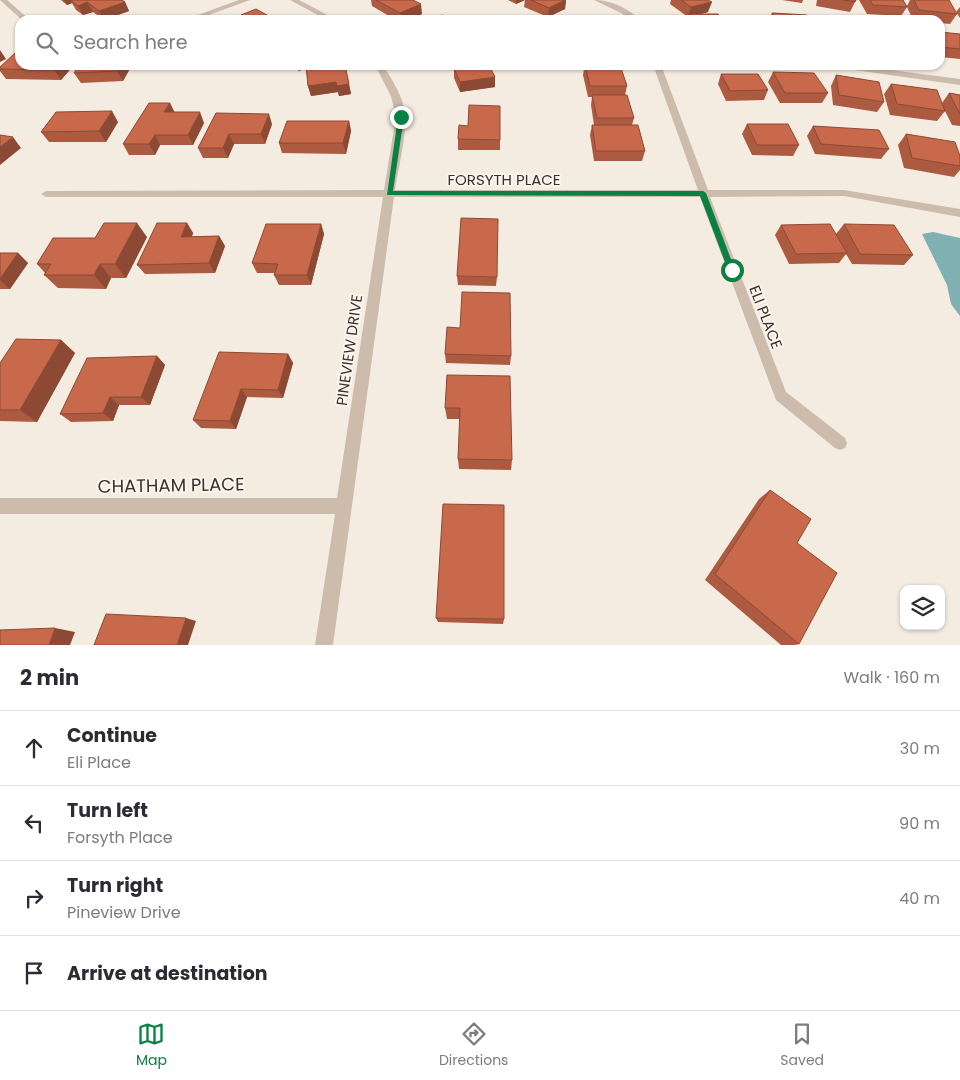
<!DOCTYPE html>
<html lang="en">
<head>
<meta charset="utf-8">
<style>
  body { margin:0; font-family:Poppins,sans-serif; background:#f7f7f7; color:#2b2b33 }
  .controls { position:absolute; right:15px; bottom:15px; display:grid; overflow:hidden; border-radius:10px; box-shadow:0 1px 4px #0004 }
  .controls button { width:45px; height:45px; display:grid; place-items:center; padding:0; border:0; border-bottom:1px solid #e1e1e2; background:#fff; color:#2b2b33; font:25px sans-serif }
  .stop { position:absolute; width:15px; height:15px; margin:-11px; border:4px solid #0b8043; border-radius:50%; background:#fff }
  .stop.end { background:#0b8043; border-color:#fff; box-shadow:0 1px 5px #0008 }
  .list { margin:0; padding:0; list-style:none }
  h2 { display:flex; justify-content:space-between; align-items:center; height:65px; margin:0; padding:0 20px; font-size:21px }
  h2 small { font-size:16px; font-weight:400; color:#7c7c81 }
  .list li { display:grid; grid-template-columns:32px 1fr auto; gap:15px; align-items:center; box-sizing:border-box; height:75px; padding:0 20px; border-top:1px solid #e1e1e2 }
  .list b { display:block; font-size:19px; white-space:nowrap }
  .list p { margin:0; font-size:16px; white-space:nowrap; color:#7c7c81 }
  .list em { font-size:16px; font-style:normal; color:#7c7c81 }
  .icon { flex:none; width:28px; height:28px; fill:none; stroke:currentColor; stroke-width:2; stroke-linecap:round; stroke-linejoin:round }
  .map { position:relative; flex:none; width:960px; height:645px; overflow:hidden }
  .search { position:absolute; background:#fff; box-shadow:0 1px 4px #0004; left:15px; right:15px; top:15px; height:55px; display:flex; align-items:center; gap:12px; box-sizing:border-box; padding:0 18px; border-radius:15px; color:#7c7c81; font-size:19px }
  .sheet { height:365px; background:#fff }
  nav { display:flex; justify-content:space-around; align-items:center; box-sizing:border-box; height:70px; border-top:1px solid #e1e1e2; background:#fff; font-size:14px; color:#7c7c81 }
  nav a { display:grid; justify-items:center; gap:2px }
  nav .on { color:#0b8043 }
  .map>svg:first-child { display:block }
</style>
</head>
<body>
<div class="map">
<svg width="960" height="645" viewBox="0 0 960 645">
  <rect width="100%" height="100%" fill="#f4ebe1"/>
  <path fill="#7fb0b2" d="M933,232L960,238V316L951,304L947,285L922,234Z"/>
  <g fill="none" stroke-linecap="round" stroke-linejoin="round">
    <path fill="#cdbbac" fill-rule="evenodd" d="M0,0H7L30,20H22Z
      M239,0H250L195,20H184Z
      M290,0H299L337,20H327Z
      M594,0C611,0 628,8 640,20H631L621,13Z
      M375,65H383C392,80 404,97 405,115C407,134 398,170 395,190H698L653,65H661L708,190H844L960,209V217L844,196L710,197L786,392L845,438L847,443L845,448L840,450L835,448L776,400L700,197H394L333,645H315L335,514H0V498H337L383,197H46L41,194L46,191L384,190L396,117L391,96Z
      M830,65H852L960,79V85L834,67Z"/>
  </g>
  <path fill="#ac5a40" d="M61,0H122L125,2L129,11L104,20L93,12L83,15L76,10L72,3L67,5Z
    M371,0H413L422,14L407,20H396L372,6Z
    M508,0H566L565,9L548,17L524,7L525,0L516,4Z
    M671,0H708V12L700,14L722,20H690L692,16L688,17L670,4Z
    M782,0H803L802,3Z
    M817,0H856L850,12L816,6Z
    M859,0H903L907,6L910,0H946L957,14L950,24L940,23V20H913L907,7L901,16L867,14Z
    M960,7V18L956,12Z
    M772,13L810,20H769Z
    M940,32L960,34V59L940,57Z
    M74,65L61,80L6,79L0,71V69Z
    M132,65L123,81L81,83L74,73Z
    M290,65H345L351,94L339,96L338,92L311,96L308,86L306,68L299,71Z
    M455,65H489L495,77V87L460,92L454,78V68H457Z
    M581,65H620L627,86L625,95L634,118L632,125L645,151L642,161H594L590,135L592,125H594L591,105L592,97H588L583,75L584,69H582Z
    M773,72L828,93L822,103H780L768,82Z
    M721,74L768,90L764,100L726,101L718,84Z
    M836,75L884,102L877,112L833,105L831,86Z
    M891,84L942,103L949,93L960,95V126L952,125L944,109L945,111L937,121L890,115L884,94Z
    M170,103L174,112L204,123L193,145H160L155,155H129L123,144Z
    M500,106V150H458V139Z
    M216,113L272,124L265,144H234L228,158H203L198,148Z
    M349,121L351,131L346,154L282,153L279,143Z
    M118,122L106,142H49L41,132Z
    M747,124L799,145L793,156L752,155L742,134Z
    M813,126L889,149L881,159L815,154L807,136Z
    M906,134L960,156V170L954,177L904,168L898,145Z
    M187,223L193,233L192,237L219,236L225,246L215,273L145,274L137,265Z
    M321,224L324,234L311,285H279L274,275L275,273H257L252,263Z
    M844,224L913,255L904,265L852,264L846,254L839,263L789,264L775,235L781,225L836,234Z
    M147,237L126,278H111L106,289L58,288L44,275L45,273L37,264L95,238Z
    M0,253H18L28,263L10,289H0Z
    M457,276L497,277L496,286L458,285Z
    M460,328L511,356L510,365L446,363L445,354Z
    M61,340L75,353L37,422L0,421V363Z
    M288,354L293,363L283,398L247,397L236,429L201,428L193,420Z
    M157,356L165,365L150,405H119L113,421L71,422L60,414Z
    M447,375L512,460L511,470L459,469L458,459L460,419H447L445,408Z
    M770,490L797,543L799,644L795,645H781L705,580L759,499Z
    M436,618L504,619L503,624L438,622Z"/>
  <path fill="#8c4a34" d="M64,0H82H70L72,3L67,5Z
    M516,0H525L516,4Z
    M566,0L565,9L548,17L549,8Z
    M87,2L93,12L83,15L78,6Z
    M125,2L129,11L104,20L99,11Z
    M712,2L708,12L693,16L692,14V16L688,17L691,7Z
    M421,4L422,14L407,20H401L400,13Z
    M0,50L6,59L0,62Z
    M58,65H74L61,80L54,70Z
    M121,65H132L123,81L117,71Z
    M162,65H188L164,70Z
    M297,65H313L299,71Z
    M495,77V87L460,92V82Z
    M336,82L349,84L351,94L339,96L338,92L311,96L308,86Z
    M170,103L175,113L164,112Z
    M112,111L118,122L106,142L99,131Z
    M200,112L204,123L193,145L188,135Z
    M269,114L272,124L265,144L261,134Z
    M349,121L351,131L346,154L343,143Z
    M229,134L234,144L228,158L223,148Z
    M155,135L160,145L155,155L149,144Z
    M13,137L21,148L0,165V147Z
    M137,223L147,237L126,278L115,264Z
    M187,223L193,233L187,247L181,237Z
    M321,224L324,234L311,285L307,275Z
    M219,236L225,246L215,273L209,263Z
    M18,253L28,263L10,289L0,280V279Z
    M100,264L111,278L106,289L94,275Z
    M61,340L75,353L37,422L20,410Z
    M288,354L293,363L283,398L278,390Z
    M157,356L165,365L150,405L141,397Z
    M241,389L247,397L236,429L230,421Z
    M110,397L119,405L113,421L103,413Z
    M186,618L196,621L188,645H177Z
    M55,628L75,632L70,645H49Z"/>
  <path fill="#c8694b" stroke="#8c4a34" d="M70,0H122L125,2L99,11L87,2L78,6Z
    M376,0H413L421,4L400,13Z
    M531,0H565L549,8Z
    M681,0H708L712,2L691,7Z
    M843,0H856L855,2Z
    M870,0H903L907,7L873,5Z
    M914,0H949L957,14L919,10Z
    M256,9L276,20H240L246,17L241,15Z
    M772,13L807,15L810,20H775Z
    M692,14H718L722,20H695Z
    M443,15L449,20H423Z
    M826,16L853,20H826Z
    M940,32L960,34V49L940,47Z
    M16,52H20V65H58L54,70L0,69V67Z
    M79,65H121L117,71L74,73Z
    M306,65H345L349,84L337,86L336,82L308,86Z
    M459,65H489L495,77L460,82L454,68L460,67Z
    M585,65H620L627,86H590Z
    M773,72L814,73L828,93H785Z
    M721,74H758L768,90L730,91Z
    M836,75L879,82L884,102L839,95Z
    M891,84L937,90L945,111L897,104Z
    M949,93L960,95V114Z
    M592,95H627L634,118H597Z
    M149,103H170L164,112H200L188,135H155L149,144H123Z
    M469,105L500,106V140L458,139L459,125L468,126Z
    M112,111L99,131L41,132L56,112Z
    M216,113L269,114L261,134H229L223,148H198Z
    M287,121H349L343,143H279Z
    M747,124H788L799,145H757Z
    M592,125H638L645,151H596Z
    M813,126L879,130L889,149L821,144Z
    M906,134L955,142L960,156V166L912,158Z
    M0,135L13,137L0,147Z
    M461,218L498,219L497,277L457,276Z
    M104,223H137L115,264H100L94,275H44L51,264H37L53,238H95Z
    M157,223H187L181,237L219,236L209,263L137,265Z
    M266,224H321L307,275H274L278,264L252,263Z
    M830,224L847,253L796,254L781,225Z
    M844,224L894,225L913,255L860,254Z
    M0,253H18L0,279Z
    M462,292L510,293L511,356L445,354L447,327L460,328Z
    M16,339L61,340L20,410H0V363Z
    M219,352L288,354L278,390L241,389L230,421L193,420Z
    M157,356L141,397H110L103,413L60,414L87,358Z
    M447,375L510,376L512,460L458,459L460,408H445Z
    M770,490L811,519L797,543L837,573L799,644L715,574Z
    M443,504L504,505V619L436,618Z
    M106,614L186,618L177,645H94Z
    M55,628L49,645H0V630Z"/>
  <path fill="#0b8043" d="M401,115L404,117L393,191H703L706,193L735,270L732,273L728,270L700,196L387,195L398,117Z"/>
  <g text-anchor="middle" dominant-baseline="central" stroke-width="4" stroke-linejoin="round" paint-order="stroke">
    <g font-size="15" fill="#3b302b" stroke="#fbf5ee">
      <text x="504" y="179">FORSYTH PLACE</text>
      <text transform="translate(766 317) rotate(69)">ELI PLACE</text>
      <text transform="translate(349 350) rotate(-82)">PINEVIEW DRIVE</text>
    </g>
    <g font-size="18" fill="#3b302b" stroke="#fbf5ee">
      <text transform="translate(171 485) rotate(-1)">CHATHAM PLACE</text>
    </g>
  </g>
</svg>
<div class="controls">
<button><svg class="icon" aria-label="layers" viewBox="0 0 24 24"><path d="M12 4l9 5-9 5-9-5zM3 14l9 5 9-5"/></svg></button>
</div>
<div class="stop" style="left:732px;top:270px"></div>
<div class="stop end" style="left:401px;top:117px"></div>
<div class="search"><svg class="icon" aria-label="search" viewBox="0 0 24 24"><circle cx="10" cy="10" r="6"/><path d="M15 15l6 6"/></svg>Search here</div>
</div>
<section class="sheet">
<h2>2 min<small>Walk · 160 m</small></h2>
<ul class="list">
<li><svg class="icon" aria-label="ahead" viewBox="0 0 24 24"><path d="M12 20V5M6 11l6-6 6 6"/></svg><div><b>Continue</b><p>Eli Place</p></div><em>30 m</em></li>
<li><svg class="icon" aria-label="left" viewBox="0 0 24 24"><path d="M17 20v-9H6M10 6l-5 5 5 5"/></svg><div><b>Turn left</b><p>Forsyth Place</p></div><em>90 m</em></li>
<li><svg class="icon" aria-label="right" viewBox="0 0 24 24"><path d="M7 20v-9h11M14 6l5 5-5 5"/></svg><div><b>Turn right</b><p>Pineview Drive</p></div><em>40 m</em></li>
<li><svg class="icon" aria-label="arrive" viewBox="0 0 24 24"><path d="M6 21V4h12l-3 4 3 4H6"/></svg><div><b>Arrive at destination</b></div></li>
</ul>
</section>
<nav>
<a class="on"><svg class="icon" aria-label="map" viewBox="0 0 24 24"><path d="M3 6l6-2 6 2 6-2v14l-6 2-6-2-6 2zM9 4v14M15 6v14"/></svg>Map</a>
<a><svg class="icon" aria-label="directions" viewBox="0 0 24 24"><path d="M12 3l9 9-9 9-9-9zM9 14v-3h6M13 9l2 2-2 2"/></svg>Directions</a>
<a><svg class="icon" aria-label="saved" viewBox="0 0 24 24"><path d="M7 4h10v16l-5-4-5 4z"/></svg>Saved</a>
</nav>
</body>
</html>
